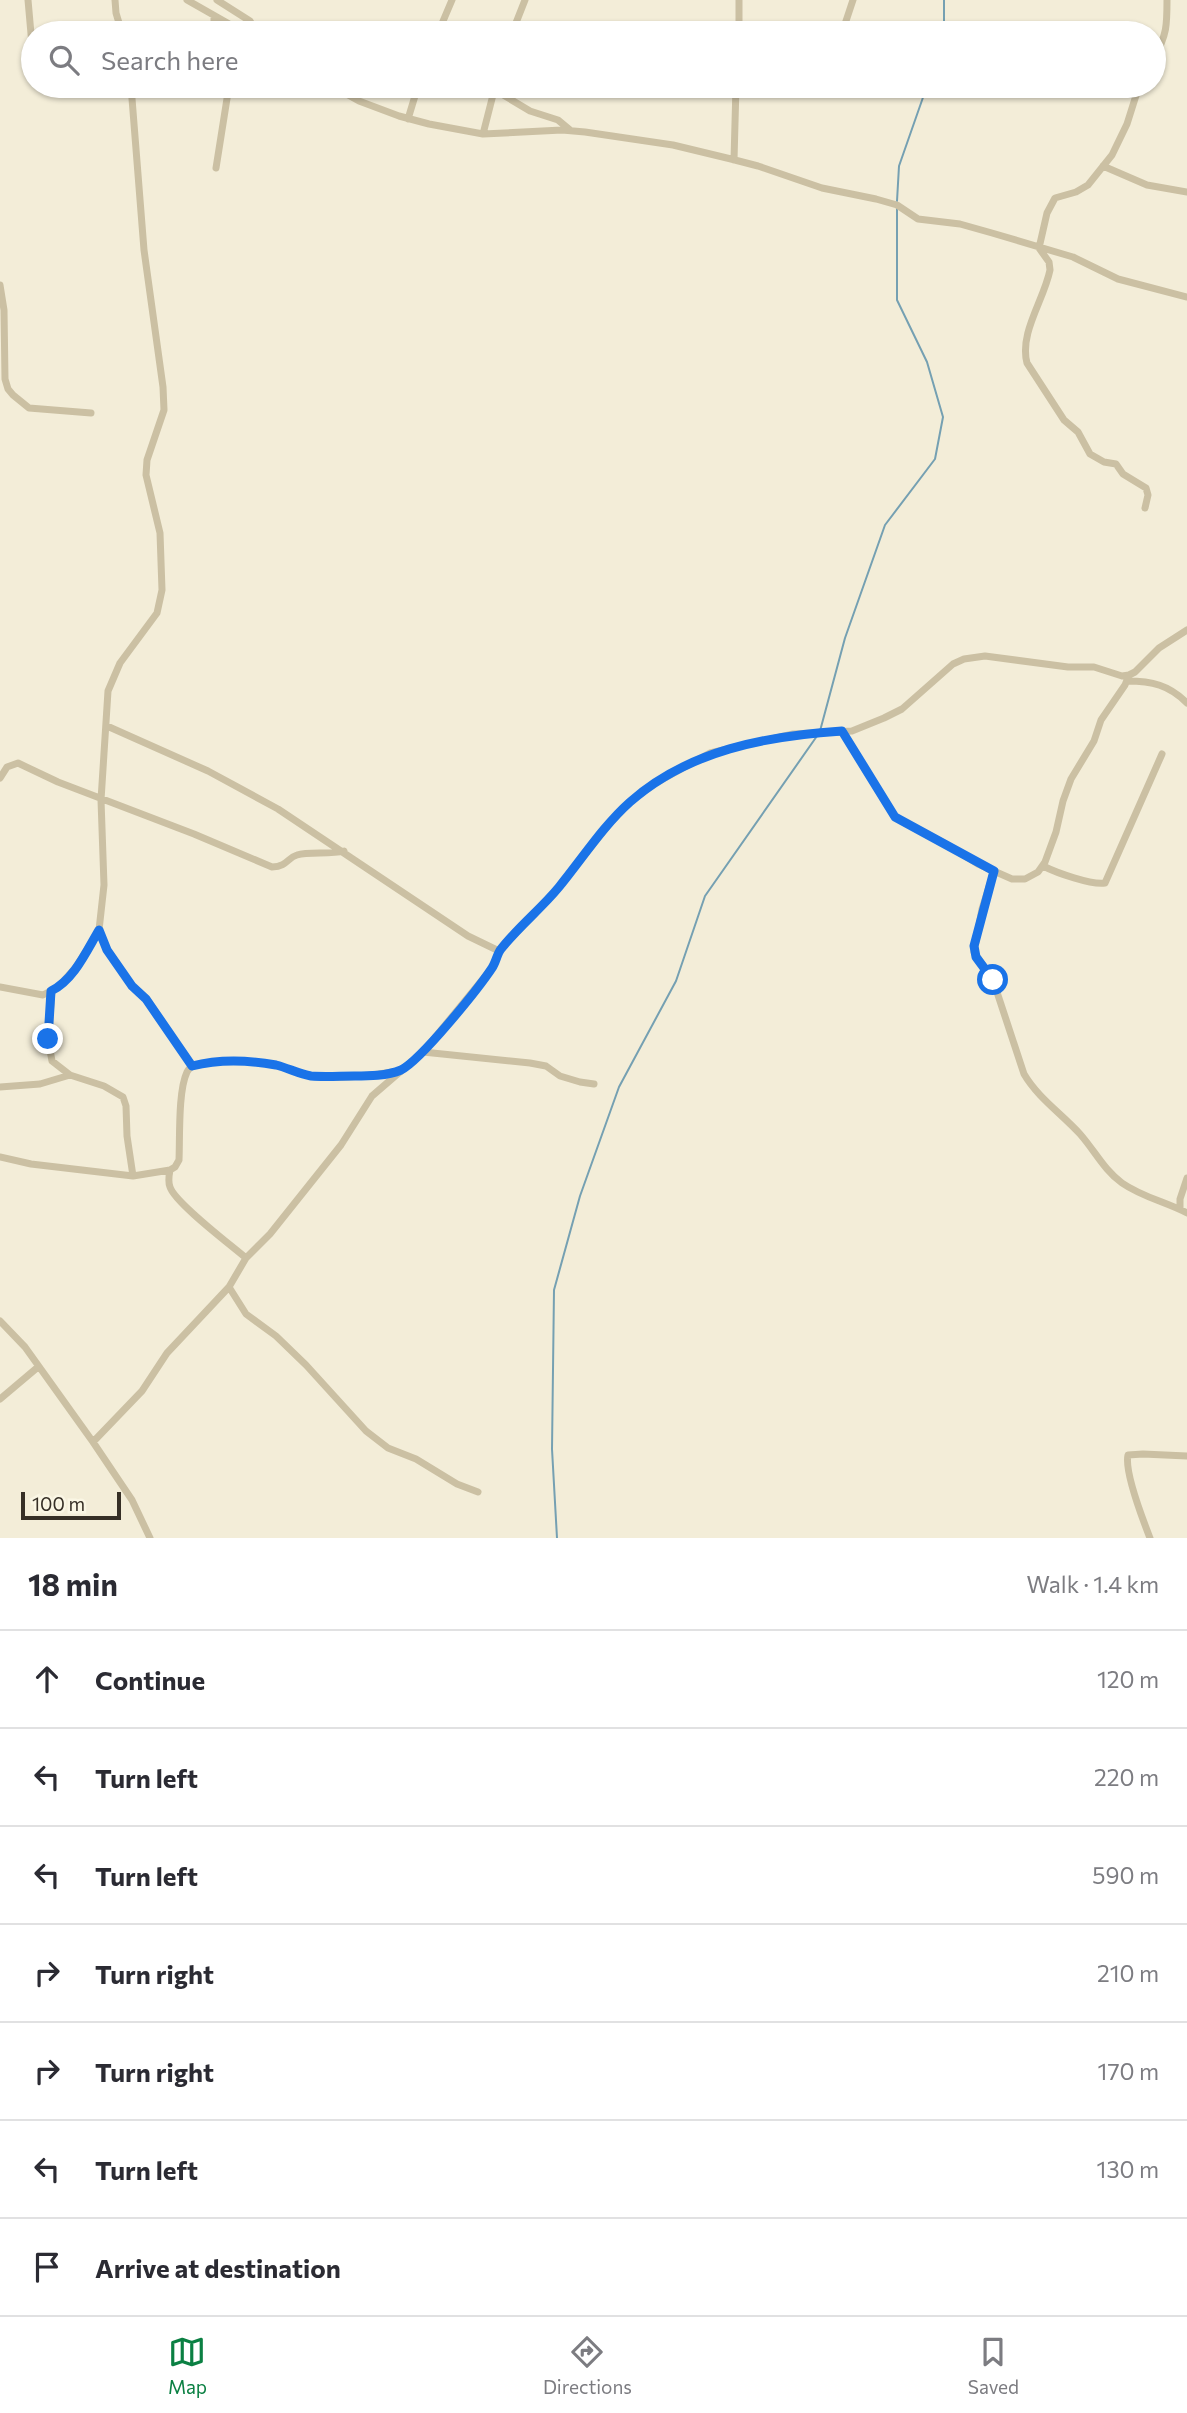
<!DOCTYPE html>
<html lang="en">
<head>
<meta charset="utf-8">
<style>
  body { margin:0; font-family:Commissioner,sans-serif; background:#f7f7f7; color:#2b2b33 }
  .scale { position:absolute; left:21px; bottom:18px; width:100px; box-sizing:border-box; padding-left:7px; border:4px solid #362f26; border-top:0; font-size:19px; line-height:24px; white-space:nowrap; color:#362f26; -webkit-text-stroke:5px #faf6e4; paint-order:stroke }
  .stop { position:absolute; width:21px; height:21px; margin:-16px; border:5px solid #1a73e8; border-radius:50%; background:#fff }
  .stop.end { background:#1a73e8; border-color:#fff; box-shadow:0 2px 7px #0008 }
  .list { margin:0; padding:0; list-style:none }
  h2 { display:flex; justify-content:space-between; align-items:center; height:91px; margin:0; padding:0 28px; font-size:30px }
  h2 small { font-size:23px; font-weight:400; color:#7c7c81 }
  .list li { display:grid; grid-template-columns:46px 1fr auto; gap:21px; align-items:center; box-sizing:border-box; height:98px; padding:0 28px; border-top:2px solid #e1e1e2 }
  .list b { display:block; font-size:26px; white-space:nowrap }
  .list em { font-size:23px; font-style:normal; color:#7c7c81 }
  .icon { flex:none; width:38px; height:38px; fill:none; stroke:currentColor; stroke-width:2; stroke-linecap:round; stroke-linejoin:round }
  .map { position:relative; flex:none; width:1187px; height:1538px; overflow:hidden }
  .search { position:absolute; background:#fff; box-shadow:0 2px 5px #0004; left:21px; right:21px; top:21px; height:77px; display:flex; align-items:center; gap:18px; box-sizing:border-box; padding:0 24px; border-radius:38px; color:#7c7c81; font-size:26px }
  .sheet { height:777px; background:#fff }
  nav { display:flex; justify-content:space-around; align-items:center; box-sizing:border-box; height:98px; border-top:2px solid #e1e1e2; background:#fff; font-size:19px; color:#7c7c81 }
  nav a { display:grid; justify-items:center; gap:4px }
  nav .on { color:#0b8043 }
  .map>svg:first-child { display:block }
</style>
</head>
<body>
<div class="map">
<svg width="1187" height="1538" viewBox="0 0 1187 1538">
  <rect width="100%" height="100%" fill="#f3edd8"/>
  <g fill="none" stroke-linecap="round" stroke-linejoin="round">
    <path stroke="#75a0b2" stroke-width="2" d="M944,0V33
      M897,201L899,166L927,86
      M820,731L845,638L885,525L935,459L943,417L927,362L897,300V207
      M557,1538L552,1449L554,1290L580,1196L619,1087L676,981L705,896L817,736"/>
    <path stroke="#cbc0a3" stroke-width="7" d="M28,0L32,45
      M115,0L116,13L122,33
      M187,0L245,33
      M217,0L250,21L257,33
      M214,33V16
      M438,33L452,0
      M512,33L525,0
      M739,33V0
      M842,33L853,0
      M1154,58C1167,35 1167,25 1167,0
      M332,86L359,101L399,116L429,124L483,134L562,130L585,132L673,145L731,159L758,166L822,188L876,199L897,205L918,219L960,224L992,233L1073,257L1118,279L1187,297
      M1139,86L1127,124L1112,155L1088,185L1076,192L1055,198L1047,213L1039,248L1049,262L1050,270C1044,300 1019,333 1027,363L1064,420L1078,432L1090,454L1104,462L1116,464L1123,474L1146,488L1148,495L1145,508
      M495,90L530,111L558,120L570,130
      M408,119L418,86
      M483,134L495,87
      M734,160L736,86
      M1103,166L1147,185L1187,192
      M216,168L229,86
      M0,285L4,310L5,379L8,389L13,395L29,408L91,413
      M1127,681C1152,681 1169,685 1187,703
      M107,726L208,771L278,809L468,936L499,951
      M842,731L895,817L946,844L978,864L1012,879H1025L1038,872L1045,862L1056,832L1063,801L1071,779L1094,741L1101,720L1125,685L1129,675
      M0,778L7,767L18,763L58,782L194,834L272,867C288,866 287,858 297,855C309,851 330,855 344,851
      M1043,866C1057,873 1091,885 1105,883L1162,754
      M994,871L982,909L974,952L993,980L1024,1074C1038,1098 1062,1114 1080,1134C1095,1151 1104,1170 1122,1183C1142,1197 1166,1202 1187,1213
      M99,930L107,949L132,986L146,998L192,1066
      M0,987L43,995L58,987L76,967L99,930L104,885L101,800L108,691L120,663L157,613L162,590L160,533L146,475L147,460L164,410L163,387L144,250L131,86
      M52,991L48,1039L52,1061L70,1075L104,1086L123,1097L126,1106L127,1136L133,1176
      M423,1052L530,1063L546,1066L560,1076L580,1082L594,1084
      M0,1087L40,1084L70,1075
      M0,1157L31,1164L133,1176L170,1170L175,1167L179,1160C180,1137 178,1091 187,1072C190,1066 195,1065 201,1064C225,1060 251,1060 276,1065C287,1068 297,1073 307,1075C329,1081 376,1075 399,1071
      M170,1170C169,1175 168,1182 170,1187C175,1203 231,1245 246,1258
      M1180,1209V1199L1187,1178
      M229,1287L246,1314L276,1336L306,1365L366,1431L388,1448L416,1459L457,1484L478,1492
      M0,1321L25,1347L93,1442L132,1500L150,1538
      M0,1399L38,1367
      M93,1442L142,1391L167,1353L229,1287L246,1258L270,1234L341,1145L372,1096L423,1052L492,968L499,951L555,892L611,822L630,802L654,784L710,753L793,734L852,731L884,718L902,709L953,664L964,659L985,656L1068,667H1094L1122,676L1129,675L1135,672L1159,648L1187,630
      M1150,1538C1143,1520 1124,1472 1128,1455L1143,1454L1187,1456"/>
  </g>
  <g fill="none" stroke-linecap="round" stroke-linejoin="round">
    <path stroke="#1a73e8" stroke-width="9" d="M48,1039L51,991C74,980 87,950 99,930L107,950L132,986L146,999L192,1066C219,1059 248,1060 276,1065C288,1068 299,1074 311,1076C325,1077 340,1076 354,1076C368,1076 387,1076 401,1070C421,1060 478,989 492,968C496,962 497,954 501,949C518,927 541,909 559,887C582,859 603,826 630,802C689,750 766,736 842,731L895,817L994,871L974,946L976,957L993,980"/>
  </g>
</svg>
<div class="scale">100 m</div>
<div class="stop" style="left:993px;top:980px"></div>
<div class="stop end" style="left:48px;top:1039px"></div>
<div class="search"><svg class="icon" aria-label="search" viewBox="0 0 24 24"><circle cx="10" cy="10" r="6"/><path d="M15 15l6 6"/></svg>Search here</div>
</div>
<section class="sheet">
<h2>18 min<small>Walk · 1.4 km</small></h2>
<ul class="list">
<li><svg class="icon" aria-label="ahead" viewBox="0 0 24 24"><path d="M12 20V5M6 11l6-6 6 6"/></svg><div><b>Continue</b></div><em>120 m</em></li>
<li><svg class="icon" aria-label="left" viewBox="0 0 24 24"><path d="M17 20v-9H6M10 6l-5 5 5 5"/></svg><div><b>Turn left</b></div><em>220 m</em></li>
<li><svg class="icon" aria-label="left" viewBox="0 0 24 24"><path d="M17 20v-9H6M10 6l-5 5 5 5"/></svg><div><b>Turn left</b></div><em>590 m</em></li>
<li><svg class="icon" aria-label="right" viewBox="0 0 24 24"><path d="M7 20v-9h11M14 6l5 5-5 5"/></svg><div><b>Turn right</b></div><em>210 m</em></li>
<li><svg class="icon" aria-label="right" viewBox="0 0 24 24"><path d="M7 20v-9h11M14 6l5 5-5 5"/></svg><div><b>Turn right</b></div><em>170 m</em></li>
<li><svg class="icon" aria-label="left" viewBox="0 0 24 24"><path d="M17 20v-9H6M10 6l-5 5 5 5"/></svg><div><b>Turn left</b></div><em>130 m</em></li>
<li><svg class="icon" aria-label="arrive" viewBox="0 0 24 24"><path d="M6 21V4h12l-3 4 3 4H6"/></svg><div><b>Arrive at destination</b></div></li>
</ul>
</section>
<nav>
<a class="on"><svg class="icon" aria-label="map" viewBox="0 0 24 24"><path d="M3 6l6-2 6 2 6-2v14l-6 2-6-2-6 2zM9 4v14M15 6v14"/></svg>Map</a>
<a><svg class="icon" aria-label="directions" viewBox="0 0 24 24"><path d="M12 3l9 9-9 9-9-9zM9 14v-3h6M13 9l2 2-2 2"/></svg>Directions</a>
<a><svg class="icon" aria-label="saved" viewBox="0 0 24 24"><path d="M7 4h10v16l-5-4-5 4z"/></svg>Saved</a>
</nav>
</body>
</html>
